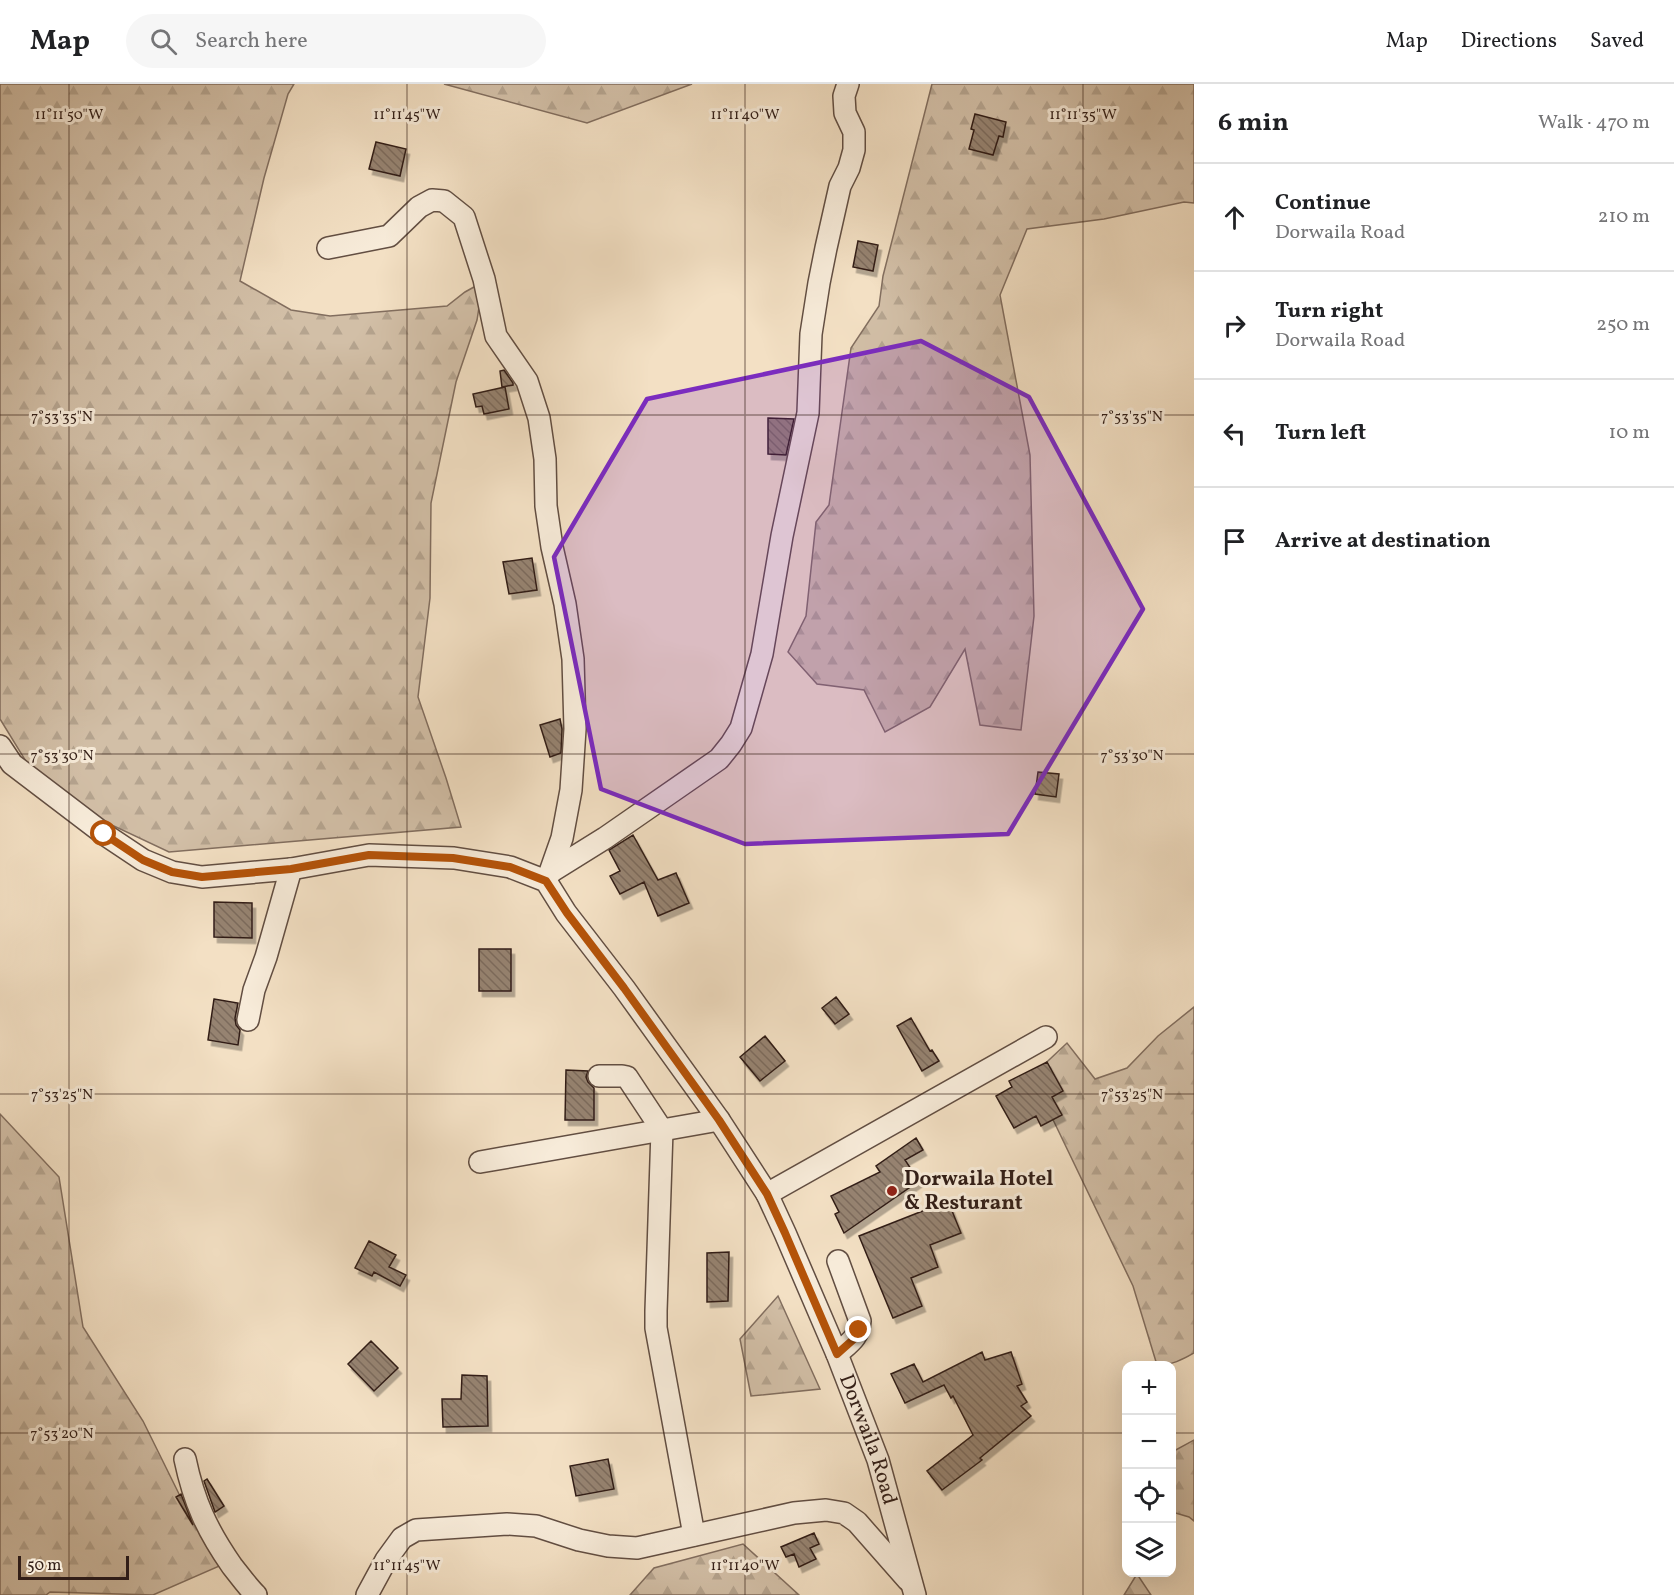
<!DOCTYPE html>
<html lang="en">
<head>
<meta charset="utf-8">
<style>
  body { margin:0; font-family:Vollkorn,serif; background:#f6f6f6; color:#202124 }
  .controls { position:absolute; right:18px; bottom:18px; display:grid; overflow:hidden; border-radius:12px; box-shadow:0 6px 24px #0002 }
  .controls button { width:54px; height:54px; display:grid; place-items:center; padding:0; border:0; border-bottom:2px solid #e0e0e0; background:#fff; color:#202124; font:30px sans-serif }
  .scale { position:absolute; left:18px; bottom:15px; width:111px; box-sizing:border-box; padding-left:6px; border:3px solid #321e17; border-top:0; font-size:16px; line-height:21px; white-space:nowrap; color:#321e17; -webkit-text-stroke:4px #f7ebd9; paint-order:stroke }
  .stop { position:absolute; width:18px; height:18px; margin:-14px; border:4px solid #b45309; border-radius:50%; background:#fff }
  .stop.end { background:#b45309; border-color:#fff; box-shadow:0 2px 6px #0008 }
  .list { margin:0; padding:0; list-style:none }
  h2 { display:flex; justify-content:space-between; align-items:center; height:78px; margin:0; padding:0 24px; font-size:26px }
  h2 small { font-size:20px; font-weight:400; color:#757577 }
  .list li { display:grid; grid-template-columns:39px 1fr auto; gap:18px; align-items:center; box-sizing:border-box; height:108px; padding:0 24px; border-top:2px solid #e0e0e0 }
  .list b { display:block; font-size:22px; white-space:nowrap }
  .list p { margin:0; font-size:20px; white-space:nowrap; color:#757577 }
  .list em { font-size:20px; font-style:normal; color:#757577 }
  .icon { flex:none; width:33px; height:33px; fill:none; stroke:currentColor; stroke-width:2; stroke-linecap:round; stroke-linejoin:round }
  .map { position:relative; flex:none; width:1194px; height:1511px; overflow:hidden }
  header { display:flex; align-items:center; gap:36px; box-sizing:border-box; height:84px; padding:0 30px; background:#fff; border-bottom:2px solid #e0e0e0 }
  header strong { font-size:28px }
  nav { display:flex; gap:33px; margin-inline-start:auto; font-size:21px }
  .search { width:420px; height:54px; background:#f6f6f6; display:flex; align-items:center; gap:15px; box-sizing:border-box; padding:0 21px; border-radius:33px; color:#757577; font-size:22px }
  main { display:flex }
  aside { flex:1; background:#fff }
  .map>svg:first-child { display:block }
</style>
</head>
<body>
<header>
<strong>Map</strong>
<div class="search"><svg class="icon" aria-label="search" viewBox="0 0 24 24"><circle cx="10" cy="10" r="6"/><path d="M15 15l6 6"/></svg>Search here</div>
<nav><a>Map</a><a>Directions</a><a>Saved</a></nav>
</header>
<main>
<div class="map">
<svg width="1194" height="1511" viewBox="0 0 1194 1511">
  <defs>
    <pattern id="forest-firs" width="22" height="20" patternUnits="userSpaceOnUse" patternTransform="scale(1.5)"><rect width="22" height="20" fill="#d2bfa7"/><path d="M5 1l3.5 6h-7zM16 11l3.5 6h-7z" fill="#b5a48f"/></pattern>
    <pattern id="building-back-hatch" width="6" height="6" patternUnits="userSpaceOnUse" patternTransform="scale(1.5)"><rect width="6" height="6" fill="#968371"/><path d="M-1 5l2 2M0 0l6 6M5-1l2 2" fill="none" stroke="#7b6b5c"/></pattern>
    <filter id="shadow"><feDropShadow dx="3.5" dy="5.5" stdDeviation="0" flood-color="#0004"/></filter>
  </defs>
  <rect width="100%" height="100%" fill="#f3e0c4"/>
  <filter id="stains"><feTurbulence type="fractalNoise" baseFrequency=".00333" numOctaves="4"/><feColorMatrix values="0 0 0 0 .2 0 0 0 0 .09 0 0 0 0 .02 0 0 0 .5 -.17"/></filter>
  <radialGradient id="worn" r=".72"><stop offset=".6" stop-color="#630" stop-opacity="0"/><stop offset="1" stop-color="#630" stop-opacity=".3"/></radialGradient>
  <path fill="url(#forest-firs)" stroke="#826e5f" stroke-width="1.5" d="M0,0H294L288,10L264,94L240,197L291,226L330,232L447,222L465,208L483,198L477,236L456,298L431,419L430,514L418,613L446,694L461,743L169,768L46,710L0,635Z
    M444,0H692L587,39Z
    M932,0H1194V119L1184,118L1104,135L1027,145L1000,211L1030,371L1034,532L1021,646L980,641L965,565L930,623L885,648L864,606L817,600L788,568L806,532L816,438L829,421L851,264L879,222L883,192Z
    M1194,923V1269C1182,1276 1172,1281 1157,1281L1133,1202L1032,992L1067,959L1095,995L1127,984L1158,952Z
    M0,1030L59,1093L83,1243L143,1337L182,1416L224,1480L153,1511L50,1508L46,1511H0Z
    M778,1212L820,1305L751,1312L740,1255Z
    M1194,1356V1437L1189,1433L1172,1428V1368Z
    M743,1460L799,1511H630L654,1484Z
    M1137,1490L1151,1511H1124Z"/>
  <path fill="url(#building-back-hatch)" stroke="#321e17" stroke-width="1.5" filter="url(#shadow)" d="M975,30L1006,38L1003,53L999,52L993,71L969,65L974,46L971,45Z
    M376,58L406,65L400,92L369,85Z
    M858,157L878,161L873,187L853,183Z
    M504,286L513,299V301L502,303L500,287Z
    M505,303L509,325L484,330L482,322L476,323L473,310Z
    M768,334L794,335L786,371L768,370Z
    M532,474L537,506L509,510L503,478Z
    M560,635L562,645L561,669L550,673L540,641Z
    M1038,688L1059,690L1056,713L1035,710Z
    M633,751L658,796L676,789L689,819L658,832L644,798L620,810L610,792L620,787L609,766Z
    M214,818L252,819V854L214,853Z
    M479,865H511V907H479Z
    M836,913L849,930L835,940L822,924Z
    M214,915L238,919L235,934L236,941L240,946L238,961L208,956Z
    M911,934L930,967L932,966L939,977L922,987L897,942Z
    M765,952L785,977L760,997L740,973Z
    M1047,978L1063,1007L1052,1013L1062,1031L1041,1042L1036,1032L1014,1044L996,1012L1012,1003L1009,997Z
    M566,986L588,987L586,993L588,998L594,1004V1036H565Z
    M916,1054L923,1066L905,1076L919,1097L844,1149L835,1130L839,1128L831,1112L880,1088L876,1082Z
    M948,1117L961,1149L930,1161L938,1183L911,1194L922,1222L893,1234L859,1152Z
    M369,1157L396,1171L389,1183L406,1191L400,1202L374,1188L372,1192L355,1184Z
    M729,1168L728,1217L707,1218V1169Z
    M371,1257L398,1284L374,1307L348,1280Z
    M982,1268L985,1276L1011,1268L1022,1300L1017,1302L1027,1318L1021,1322L1031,1332L980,1374L982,1376L942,1406L927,1387L973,1351L953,1312L951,1314L944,1301L905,1319L891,1290L914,1280L923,1298Z
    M462,1291L487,1292L488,1342L443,1343L442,1315H461Z
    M608,1375L614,1405L576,1412L570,1382Z
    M207,1395L224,1422L215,1428L204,1397Z
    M181,1410L193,1441L176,1413Z
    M814,1449L819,1460L810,1464L816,1475L799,1483L794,1470L786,1473L781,1463Z"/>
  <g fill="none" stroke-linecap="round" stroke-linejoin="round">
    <defs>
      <g id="minor">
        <path d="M328,164L389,152L419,123L432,116L444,117L464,133L484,195L496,252L527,297L539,334L545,375L546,422L552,463L565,520L573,575L575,645L571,706L562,754L549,791"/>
        <path id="s1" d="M0,662L12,680L104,750L143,776L172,788L202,793L291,785L369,771L454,774L510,783L546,797L566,829L624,904L719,1036L767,1110L785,1149L837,1270L878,1376L915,1511"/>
        <path d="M552,787L605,754L719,675L731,660L741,644L762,570L782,452L808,329L811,250L819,199L826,164L840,102L849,84L854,66V48L845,29L844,12L848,0"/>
        <path d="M248,936L254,906L266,873L291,785"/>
        <path d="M599,992H622L627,993L662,1046L656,1227V1244L694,1451"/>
        <path d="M480,1078L719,1036"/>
        <path d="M767,1110L1046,953"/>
        <path d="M837,1270C849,1259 859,1254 860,1237L838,1177"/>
        <path d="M185,1375C194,1418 207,1446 232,1482C240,1492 247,1502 256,1511"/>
        <path d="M367,1511L386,1476L402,1454L416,1446L507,1440L536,1442L579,1456L608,1462L637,1464L794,1429L826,1426L844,1429L857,1438L908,1496"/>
      </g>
    </defs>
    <use href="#minor" stroke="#624e42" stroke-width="24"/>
    <use href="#minor" stroke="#f7ebd9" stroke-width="21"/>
  </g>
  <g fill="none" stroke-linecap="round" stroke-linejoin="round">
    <path stroke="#b45309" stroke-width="8" d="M104,750L143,776L172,788L202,793L291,785L369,771L453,774L510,783L546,797L567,829L624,904L719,1036L767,1110L785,1149L837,1270L855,1254L859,1246"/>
  </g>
  <path fill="#7b2cbf" fill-opacity="0.2" stroke="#7b2cbf" stroke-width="4.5" stroke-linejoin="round" d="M921,257L1029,313L1143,525L1008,750L745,760L601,705L554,473L647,315Z"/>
  <path fill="none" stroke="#321e17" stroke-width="1.5" stroke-opacity="0.45" d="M69,0V1511M407,0V1511M745,0V1511M1083,0V1511M0,331H1194M0,670H1194M0,1010H1194M0,1349H1126M1172,1349H1194"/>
  <circle fill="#8f2418" stroke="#f7ebd9" stroke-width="2" cx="892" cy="1107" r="6"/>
  <g text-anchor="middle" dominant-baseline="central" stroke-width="6" stroke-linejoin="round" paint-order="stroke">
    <g font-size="21" font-weight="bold" fill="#321e17" stroke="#f7ebd9" text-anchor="start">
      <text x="904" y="1095">Dorwaila Hotel<tspan x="904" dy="24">&amp; Resturant</tspan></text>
    </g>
    <g font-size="21" fill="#321e17" stroke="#f7ebd9">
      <text stroke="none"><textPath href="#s1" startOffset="1244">Dorwaila Road</textPath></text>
    </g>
  </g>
  <g font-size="15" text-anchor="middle" fill="#321e17" stroke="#f7ebd9" stroke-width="6" stroke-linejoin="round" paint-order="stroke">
    <text x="69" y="35">11°11'50"W</text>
    <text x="407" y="35">11°11'45"W</text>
    <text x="745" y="35">11°11'40"W</text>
    <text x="1083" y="35">11°11'35"W</text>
    <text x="62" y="337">7°53'35"N</text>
    <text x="1132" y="337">7°53'35"N</text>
    <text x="62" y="676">7°53'30"N</text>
    <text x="1132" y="676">7°53'30"N</text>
    <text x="62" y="1015">7°53'25"N</text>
    <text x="1132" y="1015">7°53'25"N</text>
    <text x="62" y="1354">7°53'20"N</text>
    <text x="407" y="1486">11°11'45"W</text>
    <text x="745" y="1486">11°11'40"W</text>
  </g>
  <rect width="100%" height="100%" filter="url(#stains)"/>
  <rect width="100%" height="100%" fill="url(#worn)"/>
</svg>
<div class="controls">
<button>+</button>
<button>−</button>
<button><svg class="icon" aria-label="locate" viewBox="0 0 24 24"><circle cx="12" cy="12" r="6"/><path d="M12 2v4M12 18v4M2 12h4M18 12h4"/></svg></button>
<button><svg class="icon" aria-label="layers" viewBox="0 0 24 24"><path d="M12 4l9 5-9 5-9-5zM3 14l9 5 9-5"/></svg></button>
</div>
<div class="scale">50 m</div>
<div class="stop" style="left:104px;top:750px"></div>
<div class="stop end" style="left:859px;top:1246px"></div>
</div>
<aside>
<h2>6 min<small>Walk · 470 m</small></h2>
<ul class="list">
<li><svg class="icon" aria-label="ahead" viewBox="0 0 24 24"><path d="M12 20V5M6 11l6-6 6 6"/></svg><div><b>Continue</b><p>Dorwaila Road</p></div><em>210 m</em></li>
<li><svg class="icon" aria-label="right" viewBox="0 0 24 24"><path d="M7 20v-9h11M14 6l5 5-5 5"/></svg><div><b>Turn right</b><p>Dorwaila Road</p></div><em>250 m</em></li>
<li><svg class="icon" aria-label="left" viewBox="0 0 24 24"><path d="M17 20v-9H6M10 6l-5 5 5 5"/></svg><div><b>Turn left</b></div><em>10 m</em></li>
<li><svg class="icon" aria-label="arrive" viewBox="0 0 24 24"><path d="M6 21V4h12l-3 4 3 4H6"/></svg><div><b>Arrive at destination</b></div></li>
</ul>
</aside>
</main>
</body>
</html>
